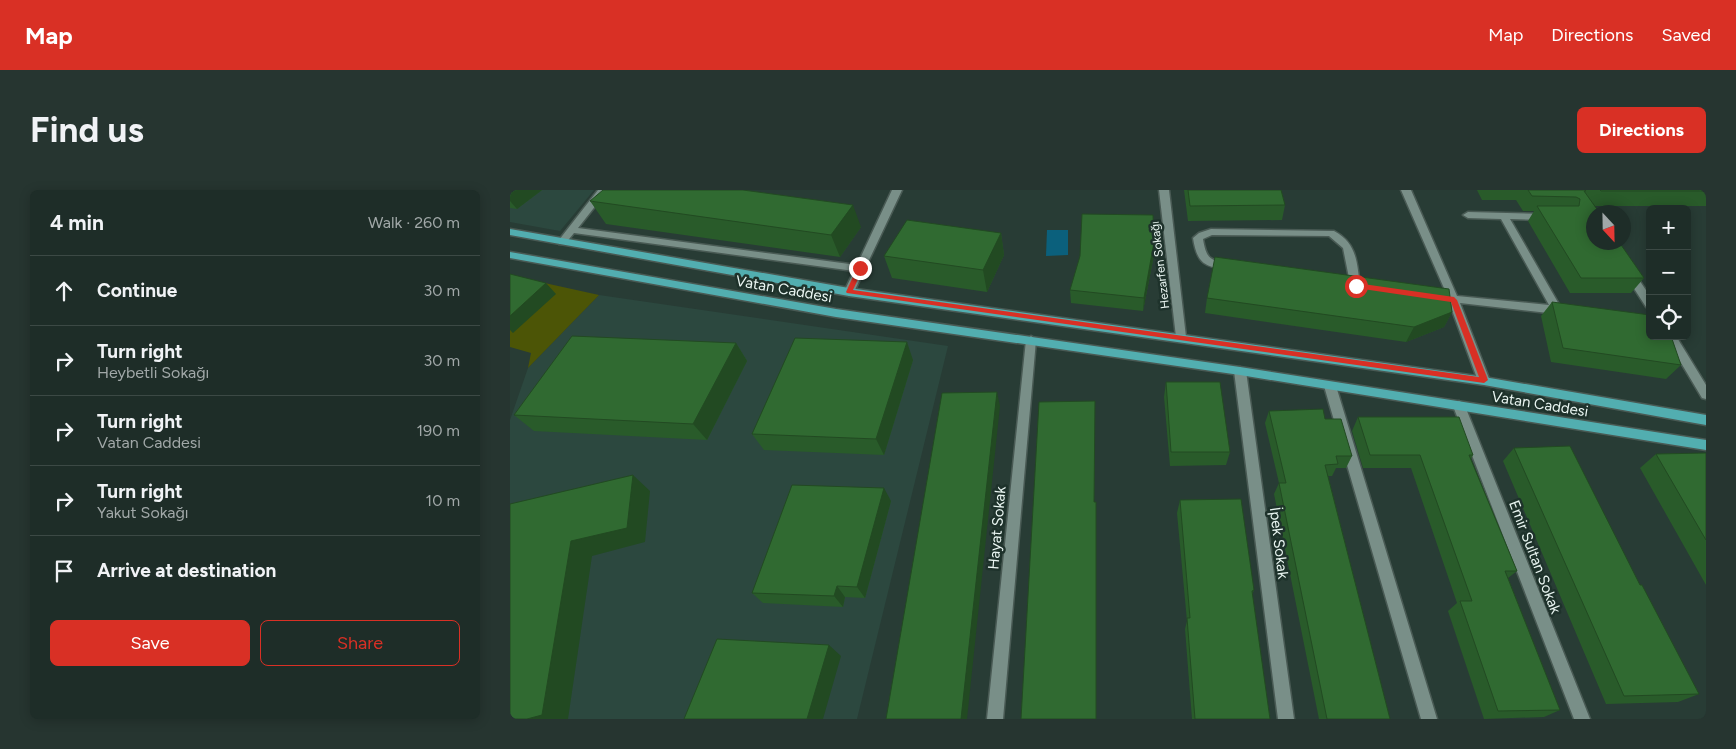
<!DOCTYPE html>
<html lang="en">
<head>
<meta charset="utf-8">
<style>
  body { margin:0; font-family:Figtree,sans-serif; background:#263530; color:#f1f3f6 }
  .controls { position:absolute; right:15px; top:15px; display:grid; overflow:hidden; border-radius:8px; box-shadow:0 2px 12px #0003 }
  .controls button { width:45px; height:45px; display:grid; place-items:center; padding:0; border:0; border-bottom:1px solid #3c4945; background:#1e2d28; color:#f1f3f6; font:25px sans-serif }
  .compass { position:absolute; left:1076px; top:15px; width:45px; height:45px; border-radius:50%; background:#1e2d28; box-shadow:0 2px 12px #0003; rotate:158deg }
  .stop { position:absolute; width:15px; height:15px; margin:-11px; border:4px solid #d93025; border-radius:50%; background:#fff }
  .stop.end { background:#d93025; border-color:#fff; box-shadow:0 1px 5px #0008 }
  .list { margin:0; padding:0; list-style:none }
  h2 { display:flex; justify-content:space-between; align-items:center; height:65px; margin:0; padding:0 20px; font-size:21px }
  h2 small { font-size:16px; font-weight:400; color:#a1a8a8 }
  .list li { display:grid; grid-template-columns:32px 1fr auto; gap:15px; align-items:center; box-sizing:border-box; height:70px; padding:0 20px; border-top:1px solid #3c4945 }
  .list b { display:block; font-size:19px; white-space:nowrap }
  .list p { margin:0; font-size:16px; white-space:nowrap; color:#a1a8a8 }
  .list em { font-size:16px; font-style:normal; color:#a1a8a8 }
  .actions { display:flex; gap:10px; padding:15px 20px }
  .actions a { flex:1; padding:11px 0; border:1px solid #d93025; border-radius:8px; text-align:center; font-size:18px; color:#d93025 }
  .actions .main { background:#d93025; color:#fff }
  .icon { flex:none; width:28px; height:28px; fill:none; stroke:currentColor; stroke-width:2; stroke-linecap:round; stroke-linejoin:round }
  .map { position:relative; flex:none; width:1196px; height:529px; overflow:hidden; border-radius:8px }
  header { display:flex; align-items:center; gap:30px; box-sizing:border-box; height:70px; padding:0 25px; background:#d93025; color:#fff }
  header strong { font-size:24px }
  nav { display:flex; gap:28px; margin-inline-start:auto; font-size:18px }
  .intro { display:flex; align-items:center; justify-content:space-between; box-sizing:border-box; height:120px; padding:0 30px }
  h1 { margin:0; font-size:35px }
  .button { padding:12px 22px; border-radius:8px; background:#d93025; color:#fff; font-size:18px; font-weight:700 }
  main { display:flex; gap:30px; padding:0 30px }
  aside { flex:1; background:#1e2d28; border-radius:8px; box-shadow:0 2px 12px #0003 }
  .map>svg:first-child { display:block }
</style>
</head>
<body>
<header>
<strong>Map</strong>
<nav><a>Map</a><a>Directions</a><a>Saved</a></nav>
</header>
<div class="intro"><h1>Find us</h1><a class="button">Directions</a></div>
<main>
<aside>
<h2>4 min<small>Walk · 260 m</small></h2>
<ul class="list">
<li><svg class="icon" aria-label="ahead" viewBox="0 0 24 24"><path d="M12 20V5M6 11l6-6 6 6"/></svg><div><b>Continue</b></div><em>30 m</em></li>
<li><svg class="icon" aria-label="right" viewBox="0 0 24 24"><path d="M7 20v-9h11M14 6l5 5-5 5"/></svg><div><b>Turn right</b><p>Heybetli Sokağı</p></div><em>30 m</em></li>
<li><svg class="icon" aria-label="right" viewBox="0 0 24 24"><path d="M7 20v-9h11M14 6l5 5-5 5"/></svg><div><b>Turn right</b><p>Vatan Caddesi</p></div><em>190 m</em></li>
<li><svg class="icon" aria-label="right" viewBox="0 0 24 24"><path d="M7 20v-9h11M14 6l5 5-5 5"/></svg><div><b>Turn right</b><p>Yakut Sokağı</p></div><em>10 m</em></li>
<li><svg class="icon" aria-label="arrive" viewBox="0 0 24 24"><path d="M6 21V4h12l-3 4 3 4H6"/></svg><div><b>Arrive at destination</b></div></li>
</ul>
<div class="actions"><a class="main">Save</a><a>Share</a></div>
</aside>
<div class="map">
<svg width="1196" height="529" viewBox="0 0 1196 529">
  <rect width="100%" height="100%" fill="#283c35"/>
  <path fill="#2c483f" d="M0,0H84L50,41L0,32Z
    M89,105L438,156L347,529H0V230L18,178Z"/>
  <path fill="#4c5506" d="M12,88L89,105L18,178L21,163L0,157V98Z"/>
  <path fill="#0b607c" d="M537,40H558V65L536,66Z"/>
  <g fill="none" stroke-linecap="round" stroke-linejoin="round">
    <defs>
      <path id="minor" d="M88,0H98L68,38L347,75L382,0H392L344,102L339,106L334,102L344,81L64,43L55,54H49V50Z
        M649,0H659L676,147L671,151L666,147Z
        M891,0H901L947,106L1039,115L991,29L958,28L953,25L958,22L1036,24L1041,27L1036,30L1000,29L1050,116L1058,117L1059,120L1058,123L1047,124L950,113L980,191L978,194H970L968,191L939,112L924,111L919,107L924,103L937,105Z
        M701,39L824,41C847,53 847,73 850,96L845,99L841,98L833,58L819,46L702,45L693,49C697,73 702,69 723,75L724,77L719,80C695,77 687,74 683,48L689,43Z
        M1119,80L1123,81L1140,106V118L1136,117L1114,83Z
        M521,146L526,150L493,529H477L516,150Z
        M1155,146H1166L1196,195V209L1192,208Z
        M730,177L736,181L784,529H768L724,181Z
        M820,192L826,196L927,529H911L814,196Z
        M949,211L953,213L955,216L1080,529H1064L943,216L945,213Z"/>
      <path id="major" d="M0,39L339,98L974,187L1196,225V235L974,195L339,106L0,45Z
        M0,62L326,119L730,177L1196,250V260L730,185L326,127L0,68Z"/>
    </defs>
    <use href="#minor" stroke="#495a54" stroke-width="3"/>
    <use href="#major" stroke="#495a54" stroke-width="3"/>
    <use href="#minor" fill="#798f88" fill-rule="evenodd"/>
    <use href="#major" fill="#52aeb0" fill-rule="evenodd"/>
  </g>
  <path fill="#295b2a" d="M0,0H32L7,19L0,18Z
    M674,0H771L775,15L772,30L678,31Z
    M967,0H1196V16H1084L1134,88L1121,103H1060L1018,31L1024,21H1013L1006,10H972Z
    M80,11L351,37L330,67L96,34Z
    M491,43L494,65L477,102L382,88L374,66Z
    M644,65L633,121L561,113L560,100Z
    M697,108L942,122L934,137L896,152L695,123Z
    M1042,112L1171,175L1156,189L1041,172L1031,126Z
    M226,153L237,171L197,250L24,241L4,225Z
    M403,170L374,265L254,260L242,244Z
    M656,192L720,262L716,275L660,276L654,207Z
    M759,221L815,229L842,266L836,278H826L822,286H818L880,529H809L764,304L769,293L755,233Z
    M848,227L963,265L961,269L1007,381L998,388L1050,520L1034,527L974,529L938,421L947,413L901,278H853L842,241Z
    M1004,258L1130,395L1189,504L1168,512L1096,514L993,271Z
    M1196,263V395L1130,278L1146,264Z
    M670,310L744,400L742,405L760,529H682L675,439L677,431L667,323Z
    M381,311L355,408L335,407L333,417L253,413L242,403Z"/>
  <path fill="#224a22" d="M0,0H32L7,19L0,11Z
    M343,15L351,37L330,67L321,45Z
    M491,43L494,65L477,102L473,80Z
    M644,52V65L633,121L634,108Z
    M36,93L46,104L3,143L0,140V126Z
    M942,122L934,137L896,152L904,137Z
    M397,152L403,170L374,265L366,249Z
    M226,153L237,171L197,250L183,234Z
    M487,202L490,216L457,529H451Z
    M123,285L140,301L135,352L82,366L58,529H17L61,351Z
    M374,298L381,311L355,408L347,397Z
    M327,396L335,407L333,417L324,406Z
    M319,455L331,466L313,529H297Z"/>
  <path fill="#306a31" stroke="#224a22" d="M93,0H233L343,15L321,45L80,11Z
    M678,0H771L775,15L680,16Z
    M1018,0H1075L1076,1H1074L1089,22H1084V52H1109L1134,88H1071L1027,16H1069L1070,9L1066,7L1022,6Z
    M1090,0H1196V1H1091Z
    M572,24L643,25L644,52L634,108L560,100L570,66Z
    M397,30L491,43L473,80L374,66Z
    M705,67L939,99L942,122L904,137L697,108Z
    M0,84L36,93L0,126Z
    M1042,112L1140,125V146H1161L1171,175L1053,158Z
    M62,146L226,153L183,234L4,225Z
    M285,148L397,152L366,249L242,244Z
    M656,192H710L720,262H661Z
    M487,202L451,529H376L432,203Z
    M585,211L584,312H586V529H511L529,212Z
    M813,219L815,229H831L842,266H826L828,274L815,275L880,529H817L769,293H776L759,221Z
    M848,227H949L963,265H959L1007,381H995L1050,520L988,521L950,411H962L910,265H860Z
    M1060,256L1130,395H1132L1189,504L1114,506L1004,258Z
    M1196,263V350L1146,264Z
    M123,285L117,338L61,351L32,525L17,529H0V314Z
    M282,295L374,298L347,397L327,396L324,406L242,403Z
    M731,309L744,400L742,401L760,529H685L677,428H680L670,310Z
    M207,449L319,455L297,529H174Z"/>
  <path fill="#d93025" d="M350,76L353,78L343,100L969,187L941,112L846,98L842,96L846,93L944,107L947,110L978,190L974,193L337,103L336,102L347,78Z"/>
  <g text-anchor="middle" dominant-baseline="central" stroke-width="5" stroke-linejoin="round" paint-order="stroke">
    <g font-size="12" fill="#eaf6f2" stroke="#1e322b">
      <text transform="translate(650 75) rotate(-97)">Hezarfen Sokağı</text>
    </g>
    <g font-size="15" fill="#eaf6f2" stroke="#1e322b">
      <text transform="translate(274 99) rotate(10)">Vatan Caddesi</text>
      <text transform="translate(1030 214) rotate(9)">Vatan Caddesi</text>
      <text transform="translate(487 338) rotate(-85)">Hayat Sokak</text>
      <text transform="translate(769 353) rotate(83)">İpek Sokak</text>
      <text transform="translate(1025 367) rotate(69)">Emir Sultan Sokak</text>
    </g>
  </g>
</svg>
<div class="controls">
<button>+</button>
<button>−</button>
<button><svg class="icon" aria-label="locate" viewBox="0 0 24 24"><circle cx="12" cy="12" r="6"/><path d="M12 2v4M12 18v4M2 12h4M18 12h4"/></svg></button>
</div>
<svg class="compass" viewBox="-18 -18 36 36"><path d="M0-13l5 13h-10z" fill="#e53935"/><path d="M0 13l5-13h-10z" fill="#a1a8a8"/></svg>
<div class="stop" style="left:846px;top:96px"></div>
<div class="stop end" style="left:350px;top:78px"></div>
</div>
</main>
</body>
</html>
